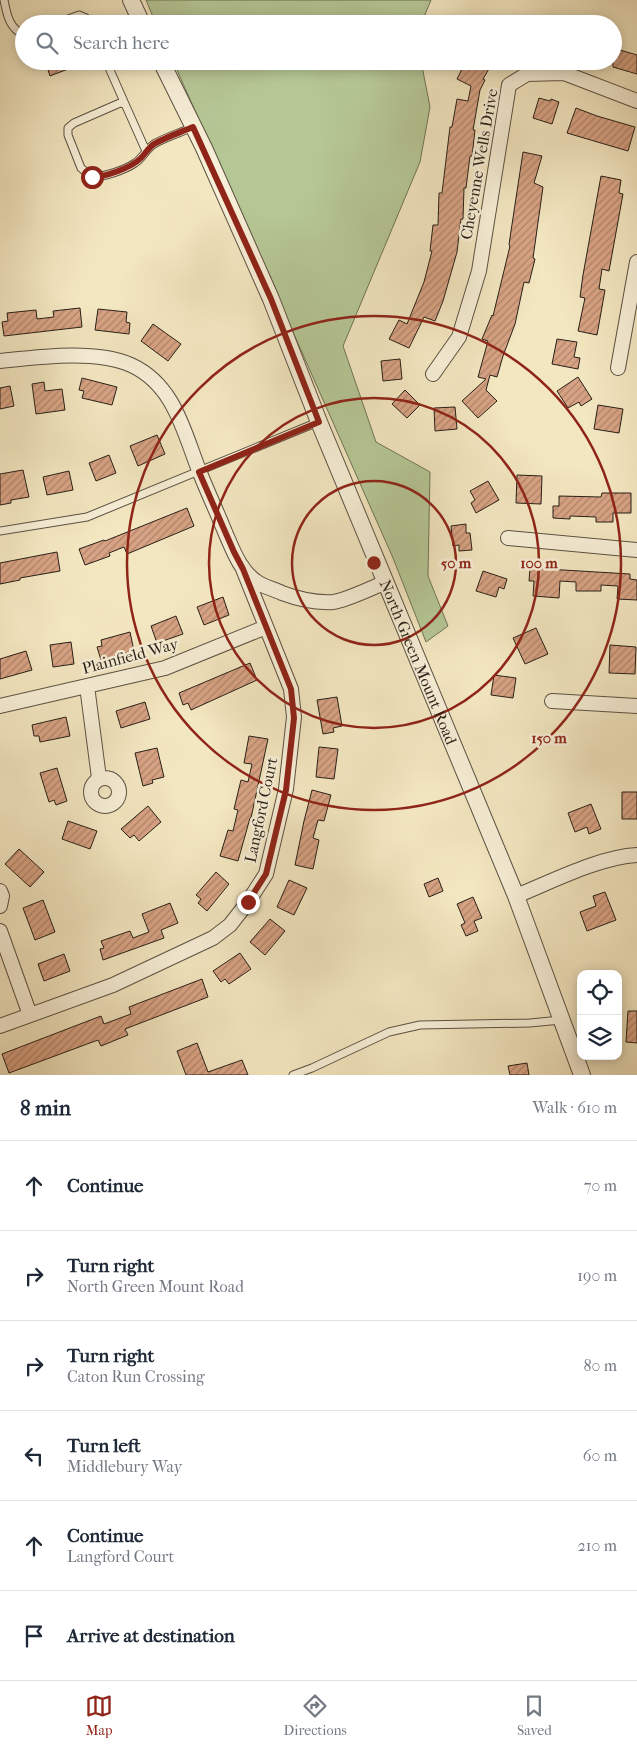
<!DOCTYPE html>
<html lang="en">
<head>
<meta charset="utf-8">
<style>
  body { margin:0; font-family:"IM FELL French Canon",serif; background:#f6f6f7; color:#1f2937 }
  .controls { position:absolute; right:15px; bottom:15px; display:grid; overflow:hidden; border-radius:10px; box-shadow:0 2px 12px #0003 }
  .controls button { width:45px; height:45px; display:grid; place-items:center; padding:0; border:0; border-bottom:1px solid #e0e1e3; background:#fff; color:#1f2937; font:25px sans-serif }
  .stop { position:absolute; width:15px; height:15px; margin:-11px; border:4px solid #8f2418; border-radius:50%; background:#fff }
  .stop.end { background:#8f2418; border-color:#fff; box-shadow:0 1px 5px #0008 }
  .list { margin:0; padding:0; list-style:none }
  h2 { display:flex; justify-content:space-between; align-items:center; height:65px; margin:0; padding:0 20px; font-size:21px }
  h2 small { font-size:16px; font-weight:400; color:#747a83 }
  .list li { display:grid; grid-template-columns:32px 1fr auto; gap:15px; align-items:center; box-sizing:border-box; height:90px; padding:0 20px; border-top:1px solid #e0e1e3 }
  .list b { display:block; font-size:19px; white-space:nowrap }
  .list p { margin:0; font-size:16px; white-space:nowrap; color:#747a83 }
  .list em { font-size:16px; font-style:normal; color:#747a83 }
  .icon { flex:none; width:28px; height:28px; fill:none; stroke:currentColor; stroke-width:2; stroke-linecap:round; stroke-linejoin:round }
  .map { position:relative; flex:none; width:637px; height:1075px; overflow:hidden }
  .search { position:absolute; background:#fff; box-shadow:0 2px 12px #0003; left:15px; right:15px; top:15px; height:55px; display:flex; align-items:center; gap:12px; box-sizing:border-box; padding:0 18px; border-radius:28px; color:#747a83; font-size:19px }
  .sheet { height:605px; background:#fff }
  nav { display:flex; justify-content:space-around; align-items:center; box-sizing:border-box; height:70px; border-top:1px solid #e0e1e3; background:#fff; font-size:14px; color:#747a83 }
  nav a { display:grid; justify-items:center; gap:2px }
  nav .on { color:#8f2418 }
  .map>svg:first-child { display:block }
</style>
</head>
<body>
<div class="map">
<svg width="637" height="1075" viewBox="0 0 637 1075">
  <defs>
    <pattern id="building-hatch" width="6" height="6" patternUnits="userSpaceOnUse" patternTransform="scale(1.25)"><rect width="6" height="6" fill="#d8a384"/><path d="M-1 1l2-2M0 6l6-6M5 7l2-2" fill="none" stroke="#af846b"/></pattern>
  </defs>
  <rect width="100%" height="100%" fill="#f3e7c1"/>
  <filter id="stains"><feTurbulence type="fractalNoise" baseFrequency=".004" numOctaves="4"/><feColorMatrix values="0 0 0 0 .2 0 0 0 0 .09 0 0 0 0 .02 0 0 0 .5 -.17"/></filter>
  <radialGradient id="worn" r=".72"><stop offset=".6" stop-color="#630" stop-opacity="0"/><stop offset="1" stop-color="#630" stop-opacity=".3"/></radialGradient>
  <path fill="#b6c796" stroke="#6f7356" d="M146,0H431L421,24H156Z
    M173,61H421L430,107L420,162L343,346L376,442L430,472L428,576L448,626L426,642L393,558Z"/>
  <path fill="url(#building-hatch)" stroke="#281f17" d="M613,48L637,55V74L613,67Z
    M45,61H86V62L50,76Z
    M466,61H479L490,67L483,79L485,80L480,90L473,130H475L472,156H470L466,188H464L463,219H461L457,252L443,301L435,321L424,317L409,348L389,339L399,320L407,324L424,282L432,251H430L433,225H438L439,193H442L450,127H452L457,99L468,101L471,86L457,79Z
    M539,98L550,101L551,99L559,102L552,124L533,118Z
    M576,108L597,116L635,127L628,151L567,133Z
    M523,152L542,156L534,183L543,187L533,258L535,259L529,283L524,282L515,324L503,356L497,377L490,375L486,390L497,401L478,418L462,401L486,379L478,377L488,341L482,339L492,315L493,316L510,246L509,245L511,231Z
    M601,176L621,180L619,193L623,194L609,271L602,269L599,289L605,290L597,335L578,331L585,298L580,297L583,275Z
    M80,308L82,327L4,336L2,322L8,321L7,313L36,310L37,319L54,317L53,311Z
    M98,309L127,312L126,322L130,323L129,334L95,330Z
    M153,324L181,344L168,361L141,341Z
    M557,339L577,342L574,357L580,358L578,369L552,364Z
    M400,359L402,379L383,381L381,361Z
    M578,377L592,399L581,406L579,402L568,408L557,391Z
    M82,378L117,387L112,405L82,398L84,391L79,390Z
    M44,382L45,391L62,389L65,410L36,414L32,384Z
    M10,386L14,406L0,409V388Z
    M405,390L420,405L407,418L392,404Z
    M598,405L623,409L619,433L594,429Z
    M455,407L457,429L435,431L434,408Z
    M157,435L165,454L138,466L130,446Z
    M109,455L116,473L96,481L89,463Z
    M23,470L29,497L11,500V503L0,505V474Z
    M69,471L73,490L47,495L43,477Z
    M517,475L542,476L541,504L516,503Z
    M488,481L499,500L476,513L471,503L475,500L470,491Z
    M602,493H631V513H613V522H596V517L570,516V519L553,518V506H559V496L601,497Z
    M187,508L194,526L127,554L124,547L109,553L110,556L85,565L79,549L104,540L105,541Z
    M466,524V533H470L472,550L459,551V545L453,546L451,526Z
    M57,552L60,571L20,578V580L0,584V563Z
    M530,568L630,574V579L637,580V600L617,599L618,586L601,585V591H576V582L560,581L559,598L533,596L534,581H529Z
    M483,571L507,579L504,589L499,587L496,597L476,591Z
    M223,597L229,615L204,625L197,607Z
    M176,616L183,634L157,643L151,626Z
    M536,628L548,654L525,664L513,638Z
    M130,632L134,651L101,660L97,647L102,646L101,640Z
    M71,642L74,664L53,667L50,645Z
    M610,645L636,647L635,674L609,673Z
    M26,651L32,670L0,679V659Z
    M250,663L257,680L191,710L188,703L183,705L179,693Z
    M494,675L516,678L513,698L491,695Z
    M337,697L342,726L333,728L334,732L323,734L317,700Z
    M145,702L150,719L121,728L116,711Z
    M66,717L70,736L40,742L39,736H34L32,725Z
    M249,736L268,739L251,818H250L238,861L220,856L228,830L233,831L238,810L234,809L241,780L248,782L252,764L244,763Z
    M319,747L338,749L334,779L316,777Z
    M157,748L164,777L152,780L153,783L143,786L135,753Z
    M57,768L67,801L56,805L54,800L49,802L40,773Z
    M312,790L331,795L324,821L318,820L313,838L319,840L313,869L295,865L304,821Z
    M622,792H637V819H622Z
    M591,804L601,829L589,834L587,827L575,832L568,813Z
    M148,806L161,822L139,841L134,835L130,838L121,829Z
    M68,821L97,831L90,849L62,839Z
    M19,849L44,872L30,887L5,864Z
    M216,872L229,884L207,911L198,903L201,899L196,895Z
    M438,878L443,891L429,897L424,884Z
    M289,880L307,888L294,915L277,907Z
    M605,892L616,920L587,931L580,912L596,906L593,896Z
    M473,897L482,918L474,921L478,931L466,936L461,925L465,923L457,904Z
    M43,900L55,932L35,940L23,908Z
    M170,903L178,923L161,930L164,938L103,960L100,949L104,948L101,941L130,931L133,938L149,932L142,914Z
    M270,919L285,931L265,955L250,942Z
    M240,953L251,969L229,984L225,979L221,982L213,971Z
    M64,954L70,971L44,981L38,964Z
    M202,979L208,997L125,1029L128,1035L101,1046L98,1040L9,1073L2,1054L101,1016L104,1024L131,1014L129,1007Z
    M628,1011H637V1043L626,1042Z
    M197,1043L208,1072L242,1060L248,1075H186L177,1051Z
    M527,1063L529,1075H510L508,1066Z"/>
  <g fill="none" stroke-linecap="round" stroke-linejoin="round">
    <defs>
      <path id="service" d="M4,0C7,15 9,28 24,35
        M55,24L79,15L86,18L90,24
        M106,61L125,104
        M146,151L125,104L120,103L74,123L68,128V135L81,168L92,177C104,177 125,170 135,163C143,158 146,149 154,144C166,137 180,133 193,127
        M0,531L87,517L318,422
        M293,1075L312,1068L389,1032L420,1025L530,1023L561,1020"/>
      <path id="minor" d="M0,361C38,357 96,349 131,365C175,385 184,433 200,473C208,493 217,512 225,532C233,550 240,571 257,582C264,587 274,589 282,593C298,599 316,603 333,602C345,601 374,587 386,582
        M618,368L637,262
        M433,374L459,337L479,271L509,85L527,74L564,73L637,101
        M508,538L637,550
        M87,686L99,778
        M552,701L637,706
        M0,706L165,668L266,627
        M91 792a14 14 0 1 1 28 0a14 14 0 1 1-28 0Z
        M0,891L2,896L0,906
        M516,896C551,882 599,857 637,855
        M0,931L30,1015
        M0,1026L113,985L213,938L230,925L248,902L266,874L286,789L294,717L291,689L243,569"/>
      <g id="tertiary">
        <path d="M131,0L142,24"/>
        <path id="s1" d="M161,61L204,148L271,299L319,422L516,896L582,1075"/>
      </g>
    </defs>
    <use href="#service" stroke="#5b5142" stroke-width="9"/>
    <use href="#minor" stroke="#5b5142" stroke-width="16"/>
    <use href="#tertiary" stroke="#5b5142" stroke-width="18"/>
    <use href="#service" stroke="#f7efd7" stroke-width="7"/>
    <use href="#minor" stroke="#f7efd7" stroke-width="14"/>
    <use href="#tertiary" stroke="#f7efd7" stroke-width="16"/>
  </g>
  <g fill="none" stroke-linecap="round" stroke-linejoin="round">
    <path stroke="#8f2418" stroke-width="6" d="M92,177C105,177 131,168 141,158C146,153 148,148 154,144C166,137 181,132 193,127L271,299L319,422L199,472L234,552L243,569L291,689L294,718L286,790L266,874L248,902"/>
  </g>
  <g fill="none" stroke="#8f2418" stroke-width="2.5">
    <circle cx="374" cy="563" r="82"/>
    <circle cx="374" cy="563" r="165"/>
    <circle cx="374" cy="563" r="247"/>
  </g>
  <g text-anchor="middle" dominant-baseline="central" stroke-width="5" stroke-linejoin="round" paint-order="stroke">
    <g font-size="16" fill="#281f17" stroke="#f7efd7">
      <text transform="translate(479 164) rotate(-80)">Cheyenne Wells Drive</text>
      <text transform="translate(130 656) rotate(-15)">Plainfield Way</text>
      <text stroke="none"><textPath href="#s1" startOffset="654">North Green Mount Road</textPath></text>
      <text transform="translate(261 810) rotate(-78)">Langford Court</text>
    </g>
  </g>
  <circle cx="374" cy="563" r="8" fill="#8f2418" stroke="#f7efd7" stroke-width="2.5"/>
  <g font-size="15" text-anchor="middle" font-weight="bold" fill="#8f2418" stroke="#f7efd7" stroke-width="5" stroke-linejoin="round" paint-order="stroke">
    <text x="456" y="568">50 m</text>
    <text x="539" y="568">100 m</text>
    <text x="549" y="743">150 m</text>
  </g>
  <rect width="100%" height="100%" filter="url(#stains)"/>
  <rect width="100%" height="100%" fill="url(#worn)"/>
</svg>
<div class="controls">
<button><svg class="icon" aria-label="locate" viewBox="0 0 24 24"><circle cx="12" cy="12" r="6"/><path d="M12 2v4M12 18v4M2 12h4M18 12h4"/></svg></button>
<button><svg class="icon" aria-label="layers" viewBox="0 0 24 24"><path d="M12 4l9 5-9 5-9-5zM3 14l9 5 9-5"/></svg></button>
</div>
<div class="stop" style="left:92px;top:177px"></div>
<div class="stop end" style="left:248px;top:902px"></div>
<div class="search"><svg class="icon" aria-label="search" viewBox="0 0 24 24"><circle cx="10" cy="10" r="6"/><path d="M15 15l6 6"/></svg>Search here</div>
</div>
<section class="sheet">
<h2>8 min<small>Walk · 610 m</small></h2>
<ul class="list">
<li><svg class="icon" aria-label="ahead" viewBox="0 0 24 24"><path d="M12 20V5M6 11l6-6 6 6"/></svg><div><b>Continue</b></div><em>70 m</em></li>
<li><svg class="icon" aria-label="right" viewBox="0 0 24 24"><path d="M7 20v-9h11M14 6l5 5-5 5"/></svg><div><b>Turn right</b><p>North Green Mount Road</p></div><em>190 m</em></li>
<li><svg class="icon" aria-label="right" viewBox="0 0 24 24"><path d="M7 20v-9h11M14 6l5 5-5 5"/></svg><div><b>Turn right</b><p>Caton Run Crossing</p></div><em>80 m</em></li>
<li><svg class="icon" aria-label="left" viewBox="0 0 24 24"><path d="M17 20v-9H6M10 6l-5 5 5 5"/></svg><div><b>Turn left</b><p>Middlebury Way</p></div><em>60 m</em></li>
<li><svg class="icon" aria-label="ahead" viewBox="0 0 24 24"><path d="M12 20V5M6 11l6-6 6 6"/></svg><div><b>Continue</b><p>Langford Court</p></div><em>210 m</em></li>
<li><svg class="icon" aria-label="arrive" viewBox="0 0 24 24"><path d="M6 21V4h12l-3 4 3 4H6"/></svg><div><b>Arrive at destination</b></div></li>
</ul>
</section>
<nav>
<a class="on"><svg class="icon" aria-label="map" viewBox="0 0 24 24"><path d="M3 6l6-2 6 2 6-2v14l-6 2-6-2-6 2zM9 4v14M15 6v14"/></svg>Map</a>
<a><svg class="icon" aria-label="directions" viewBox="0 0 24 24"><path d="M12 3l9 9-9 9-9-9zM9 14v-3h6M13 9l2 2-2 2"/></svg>Directions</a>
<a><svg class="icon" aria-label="saved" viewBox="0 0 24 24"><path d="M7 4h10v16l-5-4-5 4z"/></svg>Saved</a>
</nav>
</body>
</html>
